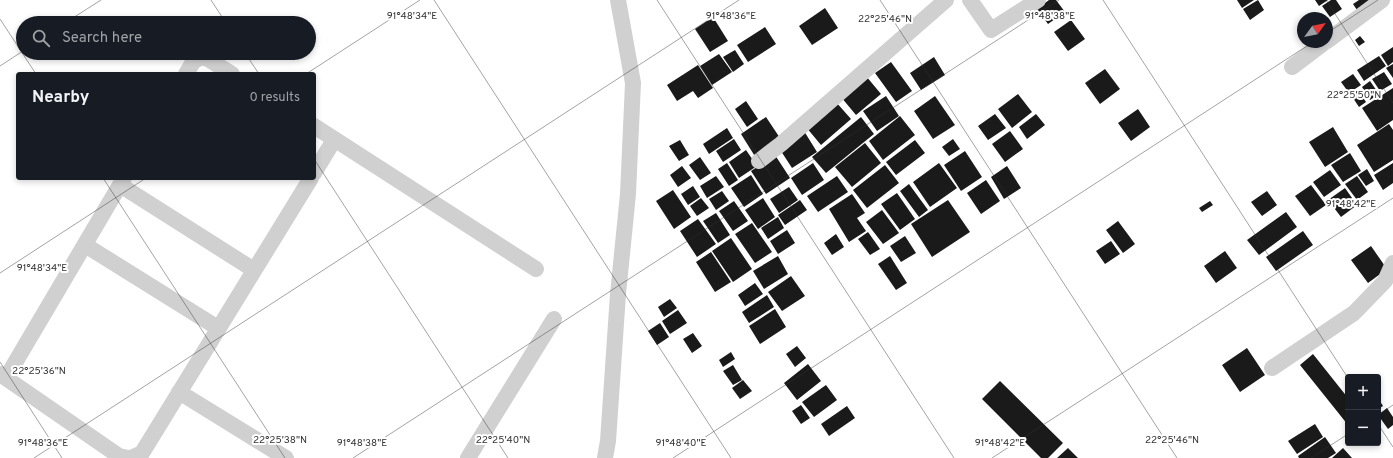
<!DOCTYPE html>
<html lang="en">
<head>
<meta charset="utf-8">
<style>
  body { margin:0; font-family:Overpass,sans-serif; background:#20242c; color:#f1f3f6 }
  .controls { position:absolute; right:12px; bottom:12px; display:grid; overflow:hidden; border-radius:4px; box-shadow:0 2px 6px #0003 }
  .controls button { width:36px; height:36px; display:grid; place-items:center; padding:0; border:0; border-bottom:1px solid #363941; background:#171b24; color:#f1f3f6; font:20px sans-serif }
  .compass { position:absolute; left:1297px; top:12px; width:36px; height:36px; border-radius:50%; background:#171b24; box-shadow:0 2px 6px #0003; rotate:57deg }
  .list { margin:0; padding:0; list-style:none }
  h2 { display:flex; justify-content:space-between; align-items:center; height:52px; margin:0; padding:0 16px; font-size:17px }
  h2 small { font-size:13px; font-weight:400; color:#9ea1a6 }
  .icon { flex:none; width:22px; height:22px; fill:none; stroke:currentColor; stroke-width:2; stroke-linecap:round; stroke-linejoin:round }
  .map { position:relative; flex:none; width:1393px; height:458px; overflow:hidden }
  .search { position:absolute; background:#171b24; box-shadow:0 2px 6px #0003; left:16px; top:16px; width:300px; height:44px; display:flex; align-items:center; gap:10px; box-sizing:border-box; padding:0 14px; border-radius:22px; color:#9ea1a6; font-size:15px }
  .panel { position:absolute; background:#171b24; box-shadow:0 2px 6px #0003; left:16px; top:72px; width:300px; height:108px; border-radius:4px }
  .map>svg:first-child { display:block }
</style>
</head>
<body>
<div class="map">
<svg width="1393" height="458" viewBox="0 0 1393 458">
  <rect width="100%" height="100%" fill="#fff"/>
  <path fill="#1a1a1a" d="M1049,0H1056L1065,12L1048,24L1037,9Z
    M1237,0H1254L1242,8Z
    M1258,0L1264,10L1250,20L1243,9Z
    M1315,0H1328L1319,6Z
    M1331,0H1336L1342,9L1330,17L1322,6Z
    M1359,0H1370L1359,13L1353,4Z
    M825,8L838,28L812,45L799,26Z
    M713,17L728,41L710,52L695,29Z
    M1071,20L1085,39L1068,51L1054,32Z
    M765,27L776,44L748,62L737,45Z
    M1360,36L1365,42L1359,46L1355,40Z
    M1393,47V62L1388,66L1381,55Z
    M735,50L744,64L733,72L723,57Z
    M719,54L732,72L712,85L700,66Z
    M1379,56L1386,66L1364,81L1357,70Z
    M934,57L945,75L921,90L910,73Z
    M891,62L912,91L896,102L875,73Z
    M1393,64V78L1386,68Z
    M698,65L713,88L698,98L693,91L677,101L667,85Z
    M1105,69L1120,89L1100,104L1085,83Z
    M1384,72L1392,84L1380,91L1372,79Z
    M1353,74L1361,85L1349,93L1341,82Z
    M866,76L881,94L856,115L841,97Z
    M1370,81L1379,94L1370,100L1362,87Z
    M1393,88V120L1377,131L1362,108Z
    M1358,90L1366,102L1359,107L1351,95Z
    M1018,94L1032,112L1012,128L998,109Z
    M886,96L899,116L877,131L863,111Z
    M935,96L955,125L933,139L914,111Z
    M746,101L758,119L747,127L735,109Z
    M836,102L851,119L821,145L806,127Z
    M1138,109L1150,127L1131,141L1118,123Z
    M995,114L1006,128L988,140L978,126Z
    M1036,114L1045,125L1027,139L1019,127Z
    M900,116L915,135L883,160L869,141Z
    M766,117L782,141L756,158L741,134Z
    M861,117L874,134L826,173L812,157Z
    M1389,124L1393,130V160L1374,172L1357,145Z
    M1333,127L1348,152L1325,167L1309,142Z
    M727,128L733,138L709,154L703,144Z
    M804,131L817,152L792,168L779,148Z
    M1010,131L1023,149L1005,162L992,144Z
    M734,139L741,150L723,162L716,151Z
    M953,139L960,149L949,156L942,147Z
    M680,140L689,155L679,161L669,146Z
    M915,140L925,153L896,175L886,162Z
    M865,143L881,163L852,187L835,167Z
    M746,150L757,166L739,178L729,162Z
    M965,151L982,177L961,191L944,165Z
    M1350,153L1361,171L1343,182L1331,165Z
    M775,155L790,178L766,194L751,171Z
    M700,157L711,173L700,180L689,165Z
    M727,163L738,180L729,186L718,169Z
    M813,163L824,180L802,195L791,178Z
    M939,163L957,188L930,207L913,182Z
    M1393,163V183L1383,190L1374,175Z
    M885,165L899,183L867,208L853,190Z
    M682,166L691,178L678,187L670,175Z
    M1007,166L1021,188L1004,199L991,177Z
    M1367,169L1374,181L1366,186L1358,175Z
    M1330,170L1341,185L1324,197L1313,182Z
    M751,175L763,194L744,207L731,188Z
    M716,176L724,187L707,198L700,186Z
    M837,176L848,192L818,212L807,196Z
    M1357,176L1368,192L1357,200L1345,184Z
    M986,180L1000,201L981,214L967,193Z
    M909,184L928,210L919,217L900,191Z
    M1311,185L1326,205L1310,216L1295,196Z
    M693,186L700,197L688,205L681,194Z
    M789,187L798,200L779,213L770,199Z
    M1345,188L1357,205L1341,217L1328,200Z
    M673,190L691,217L674,229L656,201Z
    M722,191L729,201L716,210L709,199Z
    M1267,191L1277,205L1262,216L1251,202Z
    M897,193L915,219L900,230L881,204Z
    M852,194L865,213L857,218L866,231L849,242L829,209Z
    M701,198L709,208L697,216L690,206Z
    M763,198L775,217L758,229L745,210Z
    M800,200L807,210L785,225L778,215Z
    M948,200L970,232L932,257L911,224Z
    M734,201L748,221L733,231L719,211Z
    M1210,201L1213,205L1202,212L1199,208Z
    M882,210L899,233L883,244L866,222Z
    M1286,212L1297,227L1259,255L1247,240Z
    M716,213L730,235L718,243L703,221Z
    M778,217L784,228L768,239L761,228Z
    M698,219L716,244L697,257L680,231Z
    M1118,221L1135,244L1123,253L1106,230Z
    M752,223L772,252L755,263L735,234Z
    M787,230L795,243L778,254L770,241Z
    M1303,231L1313,245L1276,271L1266,257Z
    M868,232L880,249L870,255L858,239Z
    M836,234L844,247L832,255L824,243Z
    M905,236L916,253L901,262L890,246Z
    M731,238L752,269L733,282L712,251Z
    M1111,241L1120,254L1105,264L1096,251Z
    M1371,246L1387,269L1368,283L1351,260Z
    M1225,251L1237,268L1216,283L1204,266Z
    M711,252L731,282L715,292L696,262Z
    M778,256L788,274L764,289L753,271Z
    M890,256L907,283L896,290L878,264Z
    M791,276L805,296L782,311L768,292Z
    M755,283L763,294L745,306L738,295Z
    M767,295L774,307L749,323L742,312Z
    M670,299L677,308L664,317L658,307Z
    M775,309L786,327L760,344L749,326Z
    M678,310L687,323L670,334L662,321Z
    M660,323L669,337L657,345L648,331Z
    M693,333L702,346L692,353L683,339Z
    M797,346L806,358L795,367L786,354Z
    M1247,348L1265,375L1240,392L1222,365Z
    M731,352L735,359L723,367L719,360Z
    M1313,354L1348,398V425L1300,365Z
    M808,364L821,381L797,400L784,383Z
    M733,365L742,380L733,385L723,371Z
    M743,380L752,391L740,399L732,388Z
    M1000,381L1063,443L1048,458H1041L982,399Z
    M826,385L837,400L814,417L802,402Z
    M1378,398L1383,406L1378,409Z
    M801,405L810,418L801,424L792,411Z
    M847,406L855,418L829,436L821,424Z
    M1387,408L1393,417V425L1388,429L1378,415Z
    M1315,424L1323,437L1297,454L1288,441Z
    M1325,437L1336,453L1328,458H1299L1298,456Z
    M1068,448L1078,458H1057Z
    M1343,448L1352,458H1332Z"/>
  <g fill="none" stroke-linecap="round" stroke-linejoin="round">
    <path stroke="#d0d0d0" stroke-width="16" d="M970,0L991,30L1038,0
      M1327,41L1382,0
      M1292,67L1325,42
      M186,74L193,62L201,57L208,59L232,74
      M314,126L536,269
      M759,161L781,144L946,0
      M314,173L334,140
      M120,185L254,270
      M85,245L218,328
      M1272,368L1354,313L1385,281L1393,263
      M0,374L119,456L128,458
      M6,378L124,178
      M179,392L286,458
      M131,458L142,453L311,178
      M468,458L554,319
      M605,458L608,441L618,294L628,194L633,83L618,0"/>
  </g>
  <path fill="none" stroke="#333" stroke-width="1" stroke-opacity="0.45" d="M211,0L226,23M434,0L731,458M657,0L954,458M880,0L1177,458M1103,0L1348,378M1326,0L1393,103M0,19L36,74M65,23L101,0M1327,33L1378,0M245,53L259,74M0,66L23,51M306,74L420,0M314,159L508,458M103,178L285,458M0,273L146,178M0,362L62,458M1378,415L1393,405M1378,424L1393,447M34,458L739,0M353,458L1059,0M673,458L1313,42M992,458L1393,198M1311,458L1348,434"/>
  <g font-size="10" text-anchor="middle" fill="#333" stroke="#fff" stroke-width="4" stroke-linejoin="round" paint-order="stroke">
    <text x="412" y="19">91°48'34"E</text>
    <text x="1050" y="19">91°48'38"E</text>
    <text x="731" y="19">91°48'36"E</text>
    <text x="885" y="22">22°25'46"N</text>
    <text x="1354" y="98">22°25'50"N</text>
    <text x="1351" y="207">91°48'42"E</text>
    <text x="42" y="271">91°48'34"E</text>
    <text x="39" y="374">22°25'36"N</text>
    <text x="280" y="443">22°25'38"N</text>
    <text x="503" y="443">22°25'40"N</text>
    <text x="1172" y="443">22°25'46"N</text>
    <text x="43" y="446">91°48'36"E</text>
    <text x="362" y="446">91°48'38"E</text>
    <text x="681" y="446">91°48'40"E</text>
    <text x="1000" y="446">91°48'42"E</text>
  </g>
</svg>
<div class="controls">
<button>+</button>
<button>−</button>
</div>
<svg class="compass" viewBox="-18 -18 36 36"><path d="M0-13l5 13h-10z" fill="#e53935"/><path d="M0 13l5-13h-10z" fill="#9ea1a6"/></svg>
<div class="search"><svg class="icon" aria-label="search" viewBox="0 0 24 24"><circle cx="10" cy="10" r="6"/><path d="M15 15l6 6"/></svg>Search here</div>
<section class="panel">
<h2>Nearby<small>0 results</small></h2>
<ul class="list">
</ul>
</section>
</div>
</body>
</html>
